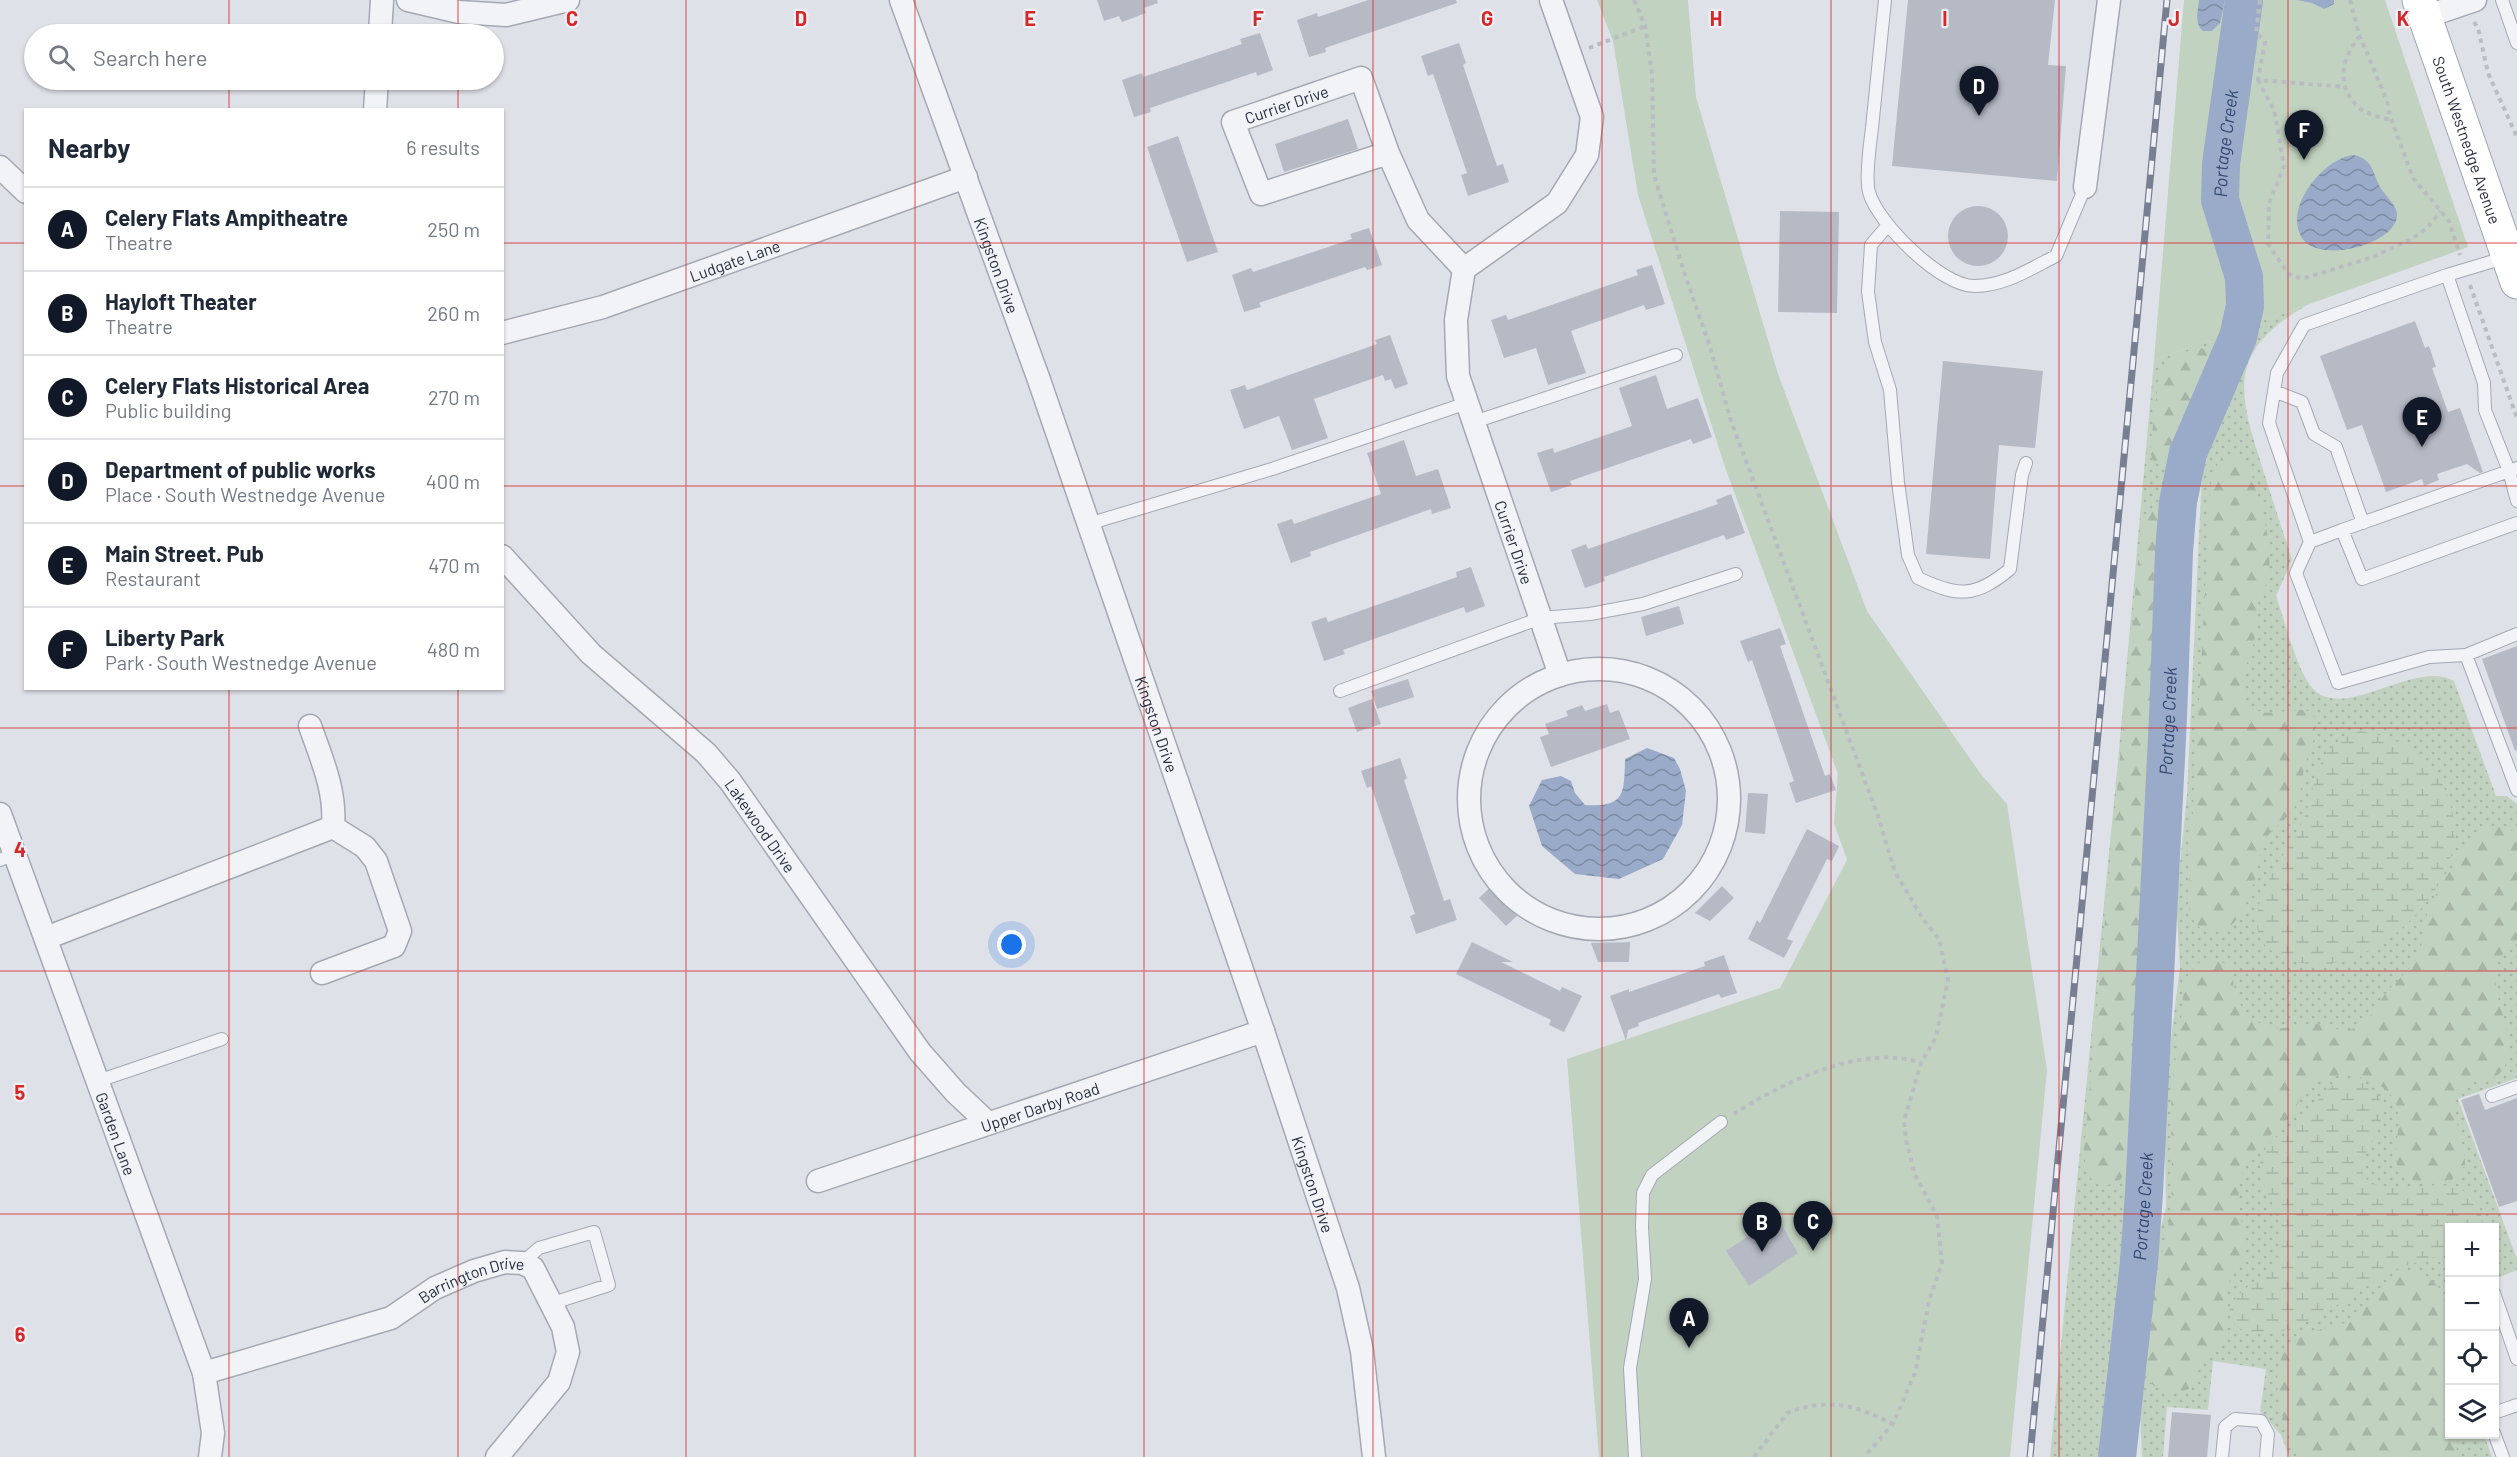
<!DOCTYPE html>
<html lang="en">
<head>
<meta charset="utf-8">
<style>
  body { margin:0; font-family:Barlow,sans-serif; background:#f2f2f3; color:#1f2937 }
  .controls { position:absolute; right:18px; bottom:18px; display:grid; overflow:hidden; border-radius:0px; box-shadow:0 2px 4px #0004 }
  .controls button { width:54px; height:54px; display:grid; place-items:center; padding:0; border:0; border-bottom:2px solid #e0e1e3; background:#fff; color:#1f2937; font:30px sans-serif }
  .you { position:absolute; left:1012px; top:945px; width:21px; height:21px; margin:-15px; border:4px solid #fff; border-radius:50%; background:#1a73e8; box-shadow:0 0 0 9px #1a73e833 }
  .badge { display:grid; place-items:center; width:39px; height:39px; border-radius:50%; background:#111827; color:#fff; font-size:20px; font-weight:700 }
  .pin { position:absolute; translate:-50% -50px; filter:drop-shadow(0 2px 3px #0008) }
  .pin::after { content:''; position:absolute; top:32px; width:21px; height:18px; background:inherit; clip-path:polygon(0 0,100% 0,50% 100%) }
  .list { margin:0; padding:0; list-style:none }
  h2 { display:flex; justify-content:space-between; align-items:center; height:78px; margin:0; padding:0 24px; font-size:26px }
  h2 small { font-size:20px; font-weight:400; color:#747a83 }
  .list li { display:grid; grid-template-columns:39px 1fr auto; gap:18px; align-items:center; box-sizing:border-box; height:84px; padding:0 24px; border-top:2px solid #e0e1e3 }
  .list b { display:block; font-size:22px; white-space:nowrap }
  .list p { margin:0; font-size:20px; white-space:nowrap; color:#747a83 }
  .list em { font-size:20px; font-style:normal; color:#747a83 }
  .icon { flex:none; width:33px; height:33px; fill:none; stroke:currentColor; stroke-width:2; stroke-linecap:round; stroke-linejoin:round }
  .map { position:relative; flex:none; width:2517px; height:1457px; overflow:hidden }
  .search { position:absolute; background:#fff; box-shadow:0 2px 4px #0004; left:24px; top:24px; width:480px; height:66px; display:flex; align-items:center; gap:15px; box-sizing:border-box; padding:0 21px; border-radius:33px; color:#747a83; font-size:22px }
  .panel { position:absolute; background:#fff; box-shadow:0 2px 4px #0004; left:24px; top:108px; width:480px; height:582px; border-radius:0px }
  .map>svg:first-child { display:block }
</style>
</head>
<body>
<div class="map">
<svg width="2517" height="1457" viewBox="0 0 2517 1457">
  <defs>
    <pattern id="grass-dots" width="8" height="8" patternUnits="userSpaceOnUse" patternTransform="scale(1.5)"><rect width="8" height="8" fill="#c2d2c0"/><path d="M2 2h.1M6 6h.1" fill="none" stroke="#a7b5a6" stroke-width="1.8" stroke-linecap="round"/></pattern>
    <pattern id="forest-firs" width="22" height="20" patternUnits="userSpaceOnUse" patternTransform="scale(1.5)"><rect width="22" height="20" fill="#c2d2c0"/><path d="M5 1l3.5 6h-7zM16 11l3.5 6h-7z" fill="#a7b5a6"/></pattern>
    <pattern id="wetland-marsh" width="20" height="14" patternUnits="userSpaceOnUse" patternTransform="scale(1.5)"><rect width="20" height="14" fill="#c2d2c0"/><path d="M1 5h8M5 5V1M11 12h8M15 12V8" fill="none" stroke="#a7b5a6"/></pattern>
    <pattern id="water-waves" width="16" height="10" patternUnits="userSpaceOnUse" patternTransform="scale(1.5)"><rect width="16" height="10" fill="#99abc8"/><path d="M0 5q4-4 8 0t8 0" fill="none" stroke="#7d8ca4"/></pattern>
  </defs>
  <rect width="100%" height="100%" fill="#dfe1e8"/>
  <path fill="url(#grass-dots)" d="M2307,305C2230,350 2236,387 2261,463C2271,496 2282,528 2292,560L2276,596C2285,621 2294,660 2308,682C2336,730 2413,657 2454,681L2496,796H2507L2517,804V1078L2458,1099L2517,1259V1270L2495,1279L2494,1228H2450V1434L2484,1435L2492,1457H2289L2281,1435L2260,1411L2266,1369L2213,1361L2208,1410L2167,1407L2163,1457H2142L2140,1416L2135,1382L2136,1361L2151,1266L2166,1207L2164,1094L2180,967L2176,904L2187,794L2202,472L2223,392L2253,324Z
    M2228,333C2209,373 2187,414 2176,457C2169,484 2167,512 2164,539L2154,794L2143,972L2134,1199L2104,1457H2050L2118,761L2154,360Z"/>
  <path fill="url(#forest-firs)" d="M2199,348L2211,350L2210,362L2174,450L2164,462L2153,461L2150,451L2159,372C2167,356 2183,353 2199,348Z
    M2235,453C2250,459 2252,476 2256,490C2265,521 2275,552 2266,584C2264,592 2259,598 2258,605C2255,617 2257,630 2254,642C2251,655 2244,667 2242,681C2241,690 2245,699 2251,706C2272,728 2325,684 2314,738C2312,747 2308,755 2305,764C2301,781 2303,796 2292,811C2284,822 2271,829 2264,841C2259,852 2259,864 2256,876C2250,896 2237,936 2211,932C2195,930 2191,916 2188,903L2211,483L2213,472L2222,457Z
    M2150,509L2158,511L2161,522L2130,1148C2129,1157 2129,1168 2123,1176C2120,1181 2113,1184 2107,1185C2087,1187 2085,1165 2084,1150L2141,529L2142,519Z
    M2497,826H2506L2517,835V940C2469,974 2517,1017 2507,1060C2499,1092 2462,1072 2454,1097C2450,1111 2466,1144 2465,1165C2461,1171 2457,1177 2451,1179C2437,1185 2415,1182 2402,1176C2386,1152 2409,1121 2392,1097C2374,1071 2329,1069 2307,1089C2298,1098 2297,1110 2288,1119C2270,1136 2247,1152 2241,1178C2234,1203 2247,1228 2243,1254C2241,1268 2229,1277 2226,1291C2222,1306 2229,1323 2224,1338C2220,1347 2210,1351 2204,1359C2193,1376 2200,1394 2171,1391C2163,1391 2155,1388 2150,1382C2134,1362 2161,1260 2167,1232C2175,1193 2171,1154 2171,1114C2171,1083 2177,1051 2181,1020C2183,1004 2182,982 2192,969C2198,961 2210,958 2219,961C2224,963 2231,967 2232,972C2234,977 2233,984 2234,989C2238,1006 2252,1022 2269,1027C2283,1031 2296,1025 2310,1024C2321,1022 2333,1027 2344,1032C2369,1024 2369,1017 2383,997C2393,983 2408,973 2416,958C2425,944 2423,929 2427,914C2431,900 2465,844 2476,835C2482,829 2489,828 2497,826Z
    M2408,1271C2428,1271 2438,1286 2449,1301L2450,1434L2453,1435L2457,1451L2462,1457H2297C2283,1422 2256,1356 2306,1334C2321,1327 2340,1328 2354,1318C2375,1303 2382,1279 2408,1271Z"/>
  <path fill="url(#wetland-marsh)" d="M2360,731C2403,737 2437,760 2450,803C2455,820 2457,839 2451,856C2433,918 2352,984 2287,959C2220,934 2283,861 2301,824C2320,786 2309,746 2360,731Z
    M2347,1080C2359,1080 2367,1083 2375,1092C2404,1125 2334,1168 2375,1184C2407,1197 2451,1169 2476,1202C2481,1209 2483,1219 2481,1227L2450,1228L2449,1253C2429,1259 2408,1263 2389,1273C2356,1290 2281,1353 2241,1329C2210,1309 2249,1287 2263,1275C2270,1269 2278,1258 2279,1248C2280,1238 2280,1227 2277,1217C2271,1192 2248,1170 2268,1145C2278,1133 2294,1128 2304,1117C2319,1102 2324,1085 2347,1080Z"/>
  <path fill="#c2d2c0" d="M1597,0H1688L1696,97L1778,374L1867,611L1980,773L2007,804L2047,1070L2010,1457H1599L1567,1059L1780,988L1847,860L1834,823L1838,774L1725,467L1638,195L1613,41Z
    M2184,0H2385L2468,247L2154,360Z"/>
  <path fill="url(#water-waves)" d="M2199,0H2225L2220,23L2212,31H2203C2194,23 2198,11 2199,0Z
    M2297,0H2334V4L2324,9L2312,3Z
    M2353,155C2373,159 2372,171 2380,187C2385,196 2396,204 2397,214C2399,244 2319,265 2302,238C2283,208 2323,159 2353,155Z
    M1647,748L1674,758L1680,769L1686,791L1682,825L1663,859L1619,879L1575,874L1542,846L1529,806L1542,780L1561,776L1571,781L1575,793L1585,805C1626,808 1624,792 1625,759Z"/>
  <g fill="none" stroke-linecap="round" stroke-linejoin="round">
    <path stroke="#99abc8" stroke-width="38" id="s1" d="M2117,1457L2139,1262L2144,1193L2168,718L2174,552L2178,502L2188,453L2238,337L2245,306L2244,277L2220,200L2221,164L2244,0"/>
  </g>
  <path fill="#b6bac5" d="M1097,0H1157L1158,3L1144,8L1146,13L1122,22L1119,16L1104,21Z
    M1368,0H1456L1457,3L1325,48L1326,52L1309,57L1297,20L1317,13L1318,17Z
    M1908,0H2055L2048,65L2066,66L2057,181L1892,166Z
    M1260,33L1273,70L1257,76L1256,72L1150,108L1151,112L1134,117L1122,80L1142,73L1143,77L1242,44L1240,39Z
    M1459,43L1466,63L1463,65L1497,166L1503,164L1509,182L1468,196L1461,175L1467,173L1433,74L1428,76L1421,56Z
    M1348,119L1358,149L1284,172L1275,144Z
    M1178,136L1218,252L1187,262L1147,147Z
    M1948 236a30 30 0 1 1 60 0a30 30 0 1 1-60 0Z
    M1780,211L1839,212L1837,313L1778,312Z
    M1369,228L1382,265L1367,270L1365,267L1259,303L1261,307L1244,312L1232,275L1251,268L1253,272L1352,239L1350,234Z
    M1652,265L1665,304L1646,310L1644,305L1571,331L1586,373L1548,385L1536,348L1504,358L1491,320L1506,315L1508,320L1638,275L1636,270Z
    M2415,321L2425,348L2429,346L2436,367L2432,368L2448,412L2460,408L2483,472L2480,473L2467,464L2437,474L2439,480L2424,486L2422,479L2386,492L2362,425L2347,430L2320,356Z
    M1390,335L1408,384L1395,389L1391,379L1385,381L1383,375L1314,399L1328,438L1292,450L1279,416L1244,429L1230,390L1245,385L1247,390L1377,344L1375,340Z
    M1943,361L2043,371L2035,448L1999,445L1990,559L1926,554Z
    M1656,375L1667,409L1698,398L1712,437L1693,444L1691,439L1570,481L1572,485L1551,492L1537,453L1553,448L1554,453L1632,426L1619,388Z
    M1404,440L1416,476L1438,469L1451,508L1432,514L1431,509L1310,552L1311,556L1291,563L1277,524L1292,519L1294,524L1381,494L1367,453Z
    M1731,494L1745,533L1726,540L1724,535L1604,577L1605,581L1585,588L1571,550L1586,544L1588,549L1718,504L1716,500Z
    M1471,567L1485,606L1466,613L1464,607L1343,650L1345,654L1324,661L1311,622L1326,617L1328,622L1457,577L1456,572Z
    M1679,606L1684,624L1646,636L1641,617Z
    M1780,628L1786,644L1780,646L1825,776L1830,774L1836,790L1796,803L1789,783L1794,781L1752,660L1748,662L1740,641Z
    M2517,646V750L2515,751L2482,659Z
    M1408,679L1414,697L1377,709L1371,691Z
    M1372,699L1381,724L1357,732L1348,708Z
    M1607,704L1610,713L1619,710L1630,739L1551,767L1540,737L1549,734L1545,724L1568,716L1566,711L1582,705L1585,711Z
    M1400,758L1407,778L1404,780L1444,901L1450,899L1457,920L1416,934L1410,916L1415,914L1371,786L1367,788L1361,771Z
    M1748,793L1768,794L1765,834L1745,832Z
    M1807,829L1839,846L1832,861L1827,859L1787,939L1793,941L1784,958L1748,939L1757,920L1760,923Z
    M1493,885L1520,913L1506,926L1479,898Z
    M1722,886L1734,898L1710,921L1695,913Z
    M1472,942L1513,962H1501L1560,991L1562,987L1582,996L1564,1032L1549,1025L1551,1020L1456,974Z
    M1630,942L1629,962H1598L1591,943Z
    M1724,955L1737,993L1721,998L1719,994L1638,1023L1639,1026L1628,1030L1626,1041L1610,996L1629,989V992L1705,966L1704,962Z
    M2479,1094L2485,1110L2517,1098V1201L2499,1207L2461,1100Z
    M1777,1217L1798,1253L1749,1286L1726,1251Z
    M2172,1412L2211,1415L2207,1457H2168Z"/>
  <g fill="none" stroke-linecap="round" stroke-linejoin="round">
    <defs>
      <path id="lane" d="M1885,0C1881,43 1876,85 1872,128C1870,144 1865,177 1869,192C1877,223 1942,287 1975,286C2004,286 2030,269 2056,256L2085,187
        M2502,0L2517,43
        M1888,225L1871,245L1868,292L1875,342L1890,390L1898,482L1908,555L1918,578C1958,597 1975,598 2010,569L2022,475L2026,463
        M2274,391L2302,402L2314,434L2336,447L2363,523
        M1474,422L1676,355
        M2517,468L2509,471L2517,501
        M2517,523L2362,579L2342,530L2310,542L2296,573L2338,683L2429,657L2466,655L2517,790
        M1088,524L1272,469L1467,403
        M2342,530L2509,471L2485,410L2484,383L2447,275L2507,257
        M2310,542L2269,423L2277,373L2304,325L2447,275
        M2466,655L2517,634
        M1340,691L1541,618L1590,614L1643,604L1736,574
        M0,860L15,854
        M98,1081L222,1039
        M2492,1096L2517,1087
        M522,1263L539,1248L594,1232L609,1285L550,1304
        M2494,1293L2517,1359
        M2494,1413L2517,1405
        M2494,1433L2503,1457
        M1635,1457L1630,1368L1645,1279L1642,1227L1643,1193L1652,1175L1721,1122
        M2222,1457L2225,1427L2235,1419L2261,1421L2268,1434L2266,1457"/>
      <g id="street">
        <path d="M408,0L459,12L506,15L568,0"/>
        <path id="s2" d="M901,0L1039,380L1263,1031L1348,1288L1362,1351L1374,1457"/>
        <path id="s3" d="M1551,0L1592,117L1587,155L1557,203L1464,269L1456,320L1458,376L1560,675"/>
        <path d="M2425,17L2475,0"/>
        <path d="M380,34L382,0"/>
        <path d="M375,110L377,80"/>
        <path id="s4" d="M1388,153L1261,194L1233,122L1361,78L1388,153L1418,220L1464,269"/>
        <path d="M0,167L26,192"/>
        <path d="M2085,187L2109,0"/>
        <path id="s5" d="M502,333L603,307L966,177"/>
        <path id="s6" d="M502,556L591,654L706,753L730,781L920,1052L956,1093L988,1123"/>
        <circle cx="1599" cy="799" r="130"/>
        <path d="M310,726C322,760 336,791 333,827"/>
        <path id="s7" d="M0,814L204,1373L213,1433L210,1457"/>
        <path d="M46,938L333,827L365,847L376,861L400,931L394,946L322,973"/>
        <path id="s8" d="M818,1181L1263,1031"/>
        <path id="s9" d="M204,1373L391,1318L435,1288L474,1271L505,1262L522,1263L533,1268L563,1327L568,1352L559,1382L497,1457"/>
      </g>
      <g id="primary">
        <path id="s10" d="M2419,0L2517,282"/>
      </g>
    </defs>
    <use href="#lane" stroke="#a4a8b2" stroke-width="14"/>
    <use href="#street" stroke="#a4a8b2" stroke-width="25"/>
    <use href="#primary" stroke="#9ea4b4" stroke-width="35"/>
    <path stroke="#b9bcc3" stroke-width="4" stroke-dasharray="4.5 4.5" stroke-linecap="butt" d="M1634,0L1645,26L1652,74L1654,175L1684,272L1711,350L1730,418L1878,816L1895,872L1923,919L1939,939L1948,980L1936,1037L1921,1063L1904,1121L1906,1140L1915,1175L1937,1216L1942,1263L1929,1301L1915,1373L1893,1424L1864,1457
      M2260,0L2256,32L2265,42L2258,80L2346,87
      M2350,0L2359,34L2387,101L2390,116L2413,178L2449,221L2460,255
      M2474,22L2478,28L2488,73L2517,137
      M2360,36C2343,56 2335,83 2356,105C2364,114 2380,117 2391,120
      M1589,48L1645,26
      M2258,80L2274,110L2284,166L2269,203L2268,244L2287,272L2294,277L2305,278L2373,257L2411,239L2426,229L2441,211
      M2470,285L2517,418
      M1734,1114C1783,1082 1864,1043 1921,1063
      M1754,1457L1787,1413C1829,1397 1855,1405 1893,1424"/>
    <use href="#lane" stroke="#f1f3f6" stroke-width="12"/>
    <use href="#street" stroke="#f1f3f6" stroke-width="22"/>
    <use href="#primary" stroke="#fff" stroke-width="33"/>
    <defs>
      <path id="rail" d="M2030,1457L2167,0"/>
    </defs>
    <use href="#rail" stroke="#787f92" stroke-width="7"/>
    <use href="#rail" stroke="#eef0f6" stroke-width="4.5" stroke-dasharray="14" stroke-linecap="butt"/>
  </g>
  <path fill="none" stroke="#d62828" stroke-width="1.5" stroke-opacity="0.55" d="M229,0V34M458,0V34M686,0V1457M915,0V1457M1144,0V1457M1373,0V1457M1602,0V1457M1831,0V1457M2059,0V1457M2288,0V1457M229,80V110M458,80V110M0,243H26M502,243H2517M0,486H26M502,486H2517M229,688V1457M458,688V1457M0,728H2517M0,971H2517M0,1214H2517"/>
  <g text-anchor="middle" dominant-baseline="central" stroke-width="4.5" stroke-linejoin="round" paint-order="stroke">
    <g font-size="16" fill="#282e3f" stroke="#eef0f6">
      <text stroke="none"><textPath href="#s4" startOffset="267">Currier Drive</textPath></text>
      <text stroke="none"><textPath href="#s10" startOffset="148">South Westnedge Avenue</textPath></text>
      <text stroke="none"><textPath href="#s5" startOffset="244">Ludgate Lane</textPath></text>
      <text stroke="none"><textPath href="#s2" startOffset="282">Kingston Drive</textPath></text>
      <text stroke="none"><textPath href="#s3" startOffset="616">Currier Drive</textPath></text>
      <text stroke="none"><textPath href="#s2" startOffset="768">Kingston Drive</textPath></text>
      <text stroke="none"><textPath href="#s6" startOffset="375">Lakewood Drive</textPath></text>
      <text stroke="none"><textPath href="#s8" startOffset="234">Upper Darby Road</textPath></text>
      <text stroke="none"><textPath href="#s7" startOffset="340">Garden Lane</textPath></text>
      <text stroke="none"><textPath href="#s2" startOffset="1254">Kingston Drive</textPath></text>
      <text stroke="none"><textPath href="#s9" startOffset="286">Barrington Drive</textPath></text>
    </g>
    <g font-size="18" font-style="italic" fill="#324773" stroke="#eef0f6">
      <text stroke="none"><textPath href="#s1" startOffset="1332">Portage Creek</textPath></text>
      <text stroke="none"><textPath href="#s1" startOffset="738">Portage Creek</textPath></text>
      <text stroke="none"><textPath href="#s1" startOffset="252">Portage Creek</textPath></text>
    </g>
  </g>
  <g font-size="20" text-anchor="middle" font-weight="bold" fill="#d62828" stroke="#eef0f6" stroke-width="4.5" stroke-linejoin="round" paint-order="stroke">
    <text x="572" y="26">C</text>
    <text x="801" y="26">D</text>
    <text x="1030" y="26">E</text>
    <text x="1258" y="26">F</text>
    <text x="1487" y="26">G</text>
    <text x="1716" y="26">H</text>
    <text x="1945" y="26">I</text>
    <text x="2174" y="26">J</text>
    <text x="2403" y="26">K</text>
    <text x="20" y="857">4</text>
    <text x="20" y="1100">5</text>
    <text x="20" y="1342">6</text>
  </g>
</svg>
<div class="controls">
<button>+</button>
<button>−</button>
<button><svg class="icon" aria-label="locate" viewBox="0 0 24 24"><circle cx="12" cy="12" r="6"/><path d="M12 2v4M12 18v4M2 12h4M18 12h4"/></svg></button>
<button><svg class="icon" aria-label="layers" viewBox="0 0 24 24"><path d="M12 4l9 5-9 5-9-5zM3 14l9 5 9-5"/></svg></button>
</div>
<div class="you"></div>
<div class="pin badge" style="left:1689px;top:1348px">A</div>
<div class="pin badge" style="left:1762px;top:1252px">B</div>
<div class="pin badge" style="left:1813px;top:1251px">C</div>
<div class="pin badge" style="left:1979px;top:116px">D</div>
<div class="pin badge" style="left:2422px;top:447px">E</div>
<div class="pin badge" style="left:2304px;top:160px">F</div>
<div class="search"><svg class="icon" aria-label="search" viewBox="0 0 24 24"><circle cx="10" cy="10" r="6"/><path d="M15 15l6 6"/></svg>Search here</div>
<section class="panel">
<h2>Nearby<small>6 results</small></h2>
<ul class="list">
<li><span class="badge">A</span><div><b>Celery Flats Ampitheatre</b><p>Theatre</p></div><em>250 m</em></li>
<li><span class="badge">B</span><div><b>Hayloft Theater</b><p>Theatre</p></div><em>260 m</em></li>
<li><span class="badge">C</span><div><b>Celery Flats Historical Area</b><p>Public building</p></div><em>270 m</em></li>
<li><span class="badge">D</span><div><b>Department of public works</b><p>Place · South Westnedge Avenue</p></div><em>400 m</em></li>
<li><span class="badge">E</span><div><b>Main Street. Pub</b><p>Restaurant</p></div><em>470 m</em></li>
<li><span class="badge">F</span><div><b>Liberty Park</b><p>Park · South Westnedge Avenue</p></div><em>480 m</em></li>
</ul>
</section>
</div>
</body>
</html>
